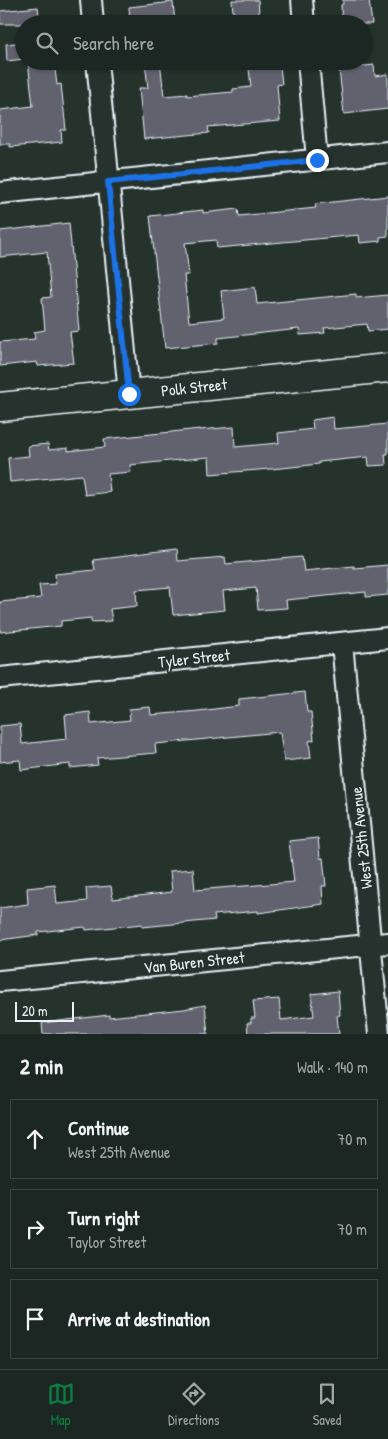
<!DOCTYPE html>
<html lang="en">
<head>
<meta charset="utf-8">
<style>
  body { margin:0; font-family:"Patrick Hand",sans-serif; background:#29322f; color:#f1f3f6 }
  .scale { position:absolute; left:15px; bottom:12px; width:59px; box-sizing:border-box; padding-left:5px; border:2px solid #e8f1f8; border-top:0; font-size:14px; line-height:18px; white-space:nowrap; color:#e8f1f8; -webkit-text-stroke:4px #26332d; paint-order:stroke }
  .stop { position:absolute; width:15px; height:15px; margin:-11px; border:4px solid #1a73e8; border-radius:50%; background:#fff }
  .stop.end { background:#1a73e8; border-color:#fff; box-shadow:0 1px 5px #0008 }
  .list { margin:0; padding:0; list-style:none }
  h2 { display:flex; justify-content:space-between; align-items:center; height:65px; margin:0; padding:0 20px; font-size:21px }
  h2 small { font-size:16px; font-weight:400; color:#a0a5a5 }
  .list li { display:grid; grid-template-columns:32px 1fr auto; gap:15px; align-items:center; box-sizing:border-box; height:80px; margin:0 10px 10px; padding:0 10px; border:1px solid #3a4340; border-radius:0px }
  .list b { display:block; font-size:19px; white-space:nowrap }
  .list p { margin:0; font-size:16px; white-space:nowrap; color:#a0a5a5 }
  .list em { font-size:16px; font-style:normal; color:#a0a5a5 }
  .icon { flex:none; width:28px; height:28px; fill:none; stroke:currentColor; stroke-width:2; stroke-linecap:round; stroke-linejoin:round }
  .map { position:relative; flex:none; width:388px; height:1034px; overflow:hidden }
  .search { position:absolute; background:#1c2622; box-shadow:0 1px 4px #0004; left:15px; right:15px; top:15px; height:55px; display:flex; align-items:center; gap:12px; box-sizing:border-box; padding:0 18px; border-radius:28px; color:#a0a5a5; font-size:19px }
  .sheet { height:335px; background:#1c2622 }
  nav { display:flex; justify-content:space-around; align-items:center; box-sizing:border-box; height:70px; border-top:1px solid #3a4340; background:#1c2622; font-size:14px; color:#a0a5a5 }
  nav a { display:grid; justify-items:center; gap:2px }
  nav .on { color:#0b8043 }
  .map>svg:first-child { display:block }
</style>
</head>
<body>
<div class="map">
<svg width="388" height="1034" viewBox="0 0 388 1034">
  <rect width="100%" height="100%" fill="#26332d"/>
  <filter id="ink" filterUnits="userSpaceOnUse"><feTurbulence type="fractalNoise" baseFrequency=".02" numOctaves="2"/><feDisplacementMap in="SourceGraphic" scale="10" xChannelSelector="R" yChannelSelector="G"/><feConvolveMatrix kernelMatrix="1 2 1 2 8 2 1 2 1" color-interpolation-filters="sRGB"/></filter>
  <g filter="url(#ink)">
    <path fill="#62626e" stroke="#e8f1f8" d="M232,0H258L260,24H234Z
      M343,0H369L372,24H346V21L342,22L341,5L343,4Z
      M173,2L175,24H130L129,7Z
      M38,7L40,24H0V11Z
      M24,42V59L7,61L6,44Z
      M28,61H54L57,85L61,84L66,130H61L62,142L10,147V144H0V110L33,106Z
      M145,61H160L164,96L187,94V96L233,92V89L251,87L249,69L280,66L282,84L277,85L280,121L208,127L209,133L144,139L139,88H148Z
      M374,65L375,76L388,74V109L344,114L339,69Z
      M388,196V236L380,237V241L360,243L359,235L217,248L216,240L185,243L189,275H184L189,322L224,318L221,291L255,287L257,304L356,294V298L388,295V329L368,331L367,324L324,328L325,333L300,335L299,329L218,338V343L165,348L150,216L203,210V213L238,209L239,216L316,208L315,204Z
      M69,223L79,331L70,332L74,363L38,366L37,362L0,366V342L35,339L34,332L45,330L42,298L51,297L47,252L0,257V231Z
      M333,417L334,429L388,424V454H385L386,465L369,466L368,457L319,462V464L282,468L210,474L209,457L130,465L131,472L108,474L110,492L85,495L82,475L10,482L8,458L29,456L28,446L48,444L49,450L68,448V451L105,447L104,439L200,429V430L234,427L235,447L279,443L278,433L313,429L312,420Z
      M176,550L177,561L225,557L226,564L302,557L304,571L354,566V568L388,565V595L366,597V592L286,600L287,608L258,610L256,588L223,591L225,610L173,615L170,587L136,590L137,606L110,609L112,621L91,622V618L61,621V626L0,632V602L41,598L39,585L56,584L55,574L95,570L93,560Z
      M305,692L307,712H311L314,740L309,741L311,758L284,761L280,732L155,744L156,753L97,758L98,765L70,768V764L21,770L20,760L0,762V726L20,724L22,744L67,739L65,715L90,712L91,724L130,720L129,709L150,707L151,715L198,711L239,706V699Z
      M318,838L320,858H323L326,886H322L323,904L258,913V911L214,915L215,920L142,927V924L86,930L85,927L38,932V935L0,940V908L28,904L27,888L55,885L57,904L87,901L86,888L111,886L113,899L172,892L170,871L193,869L195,890L294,882L289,841Z
      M338,991L340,1015L337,1016L339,1034H248L247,1023H251V1018H255L253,1001L279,999L281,1020L314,1016L311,994Z
      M205,1005L208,1034H43L42,1023L109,1015V1017L184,1009Z"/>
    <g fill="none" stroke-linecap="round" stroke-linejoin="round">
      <defs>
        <path id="street" d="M91,0L93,24
          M302,0L304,24
          M97,61L129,394
          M308,61L317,159
          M0,193L388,152
          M342,643L379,1034
          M0,678L388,638
          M0,981L388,943"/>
        <path id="secondary" d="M0,407L388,368"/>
      </defs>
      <use href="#street" stroke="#e8f1f8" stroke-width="24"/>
      <use href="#secondary" stroke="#e8f1f8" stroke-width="31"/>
      <use href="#street" stroke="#26332d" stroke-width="20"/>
      <use href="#secondary" stroke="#26332d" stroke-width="28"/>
    </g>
  </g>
  <g fill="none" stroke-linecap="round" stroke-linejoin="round" filter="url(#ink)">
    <path stroke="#1a73e8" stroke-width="6" d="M129,394L108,182L317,160"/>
  </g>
  <g text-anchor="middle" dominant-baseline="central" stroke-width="4" stroke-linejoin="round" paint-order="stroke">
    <g font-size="16" fill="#e8f1f8" stroke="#26332d">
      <text transform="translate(194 387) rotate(-6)">Polk Street</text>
      <text transform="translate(194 658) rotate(-6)">Tyler Street</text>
      <text transform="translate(361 838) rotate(-96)">West 25th Avenue</text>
      <text transform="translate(194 962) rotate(-6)">Van Buren Street</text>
    </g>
  </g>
</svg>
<div class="scale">20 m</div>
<div class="stop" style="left:129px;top:394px"></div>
<div class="stop end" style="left:317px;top:160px"></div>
<div class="search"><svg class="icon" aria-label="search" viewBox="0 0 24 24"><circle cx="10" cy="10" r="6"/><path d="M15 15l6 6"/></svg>Search here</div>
</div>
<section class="sheet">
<h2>2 min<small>Walk · 140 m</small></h2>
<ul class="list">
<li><svg class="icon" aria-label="ahead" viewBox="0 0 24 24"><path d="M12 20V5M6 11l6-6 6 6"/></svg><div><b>Continue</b><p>West 25th Avenue</p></div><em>70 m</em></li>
<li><svg class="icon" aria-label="right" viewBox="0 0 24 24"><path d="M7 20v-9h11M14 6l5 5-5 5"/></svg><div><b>Turn right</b><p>Taylor Street</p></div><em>70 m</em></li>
<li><svg class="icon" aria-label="arrive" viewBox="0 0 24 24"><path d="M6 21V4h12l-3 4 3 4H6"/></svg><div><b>Arrive at destination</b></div></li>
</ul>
</section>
<nav>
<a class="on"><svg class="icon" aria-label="map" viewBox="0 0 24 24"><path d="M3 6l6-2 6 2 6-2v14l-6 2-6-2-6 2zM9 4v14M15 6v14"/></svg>Map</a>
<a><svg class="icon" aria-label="directions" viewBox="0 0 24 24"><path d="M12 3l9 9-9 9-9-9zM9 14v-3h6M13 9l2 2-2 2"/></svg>Directions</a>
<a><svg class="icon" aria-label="saved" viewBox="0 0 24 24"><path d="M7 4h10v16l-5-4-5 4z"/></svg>Saved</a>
</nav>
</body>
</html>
